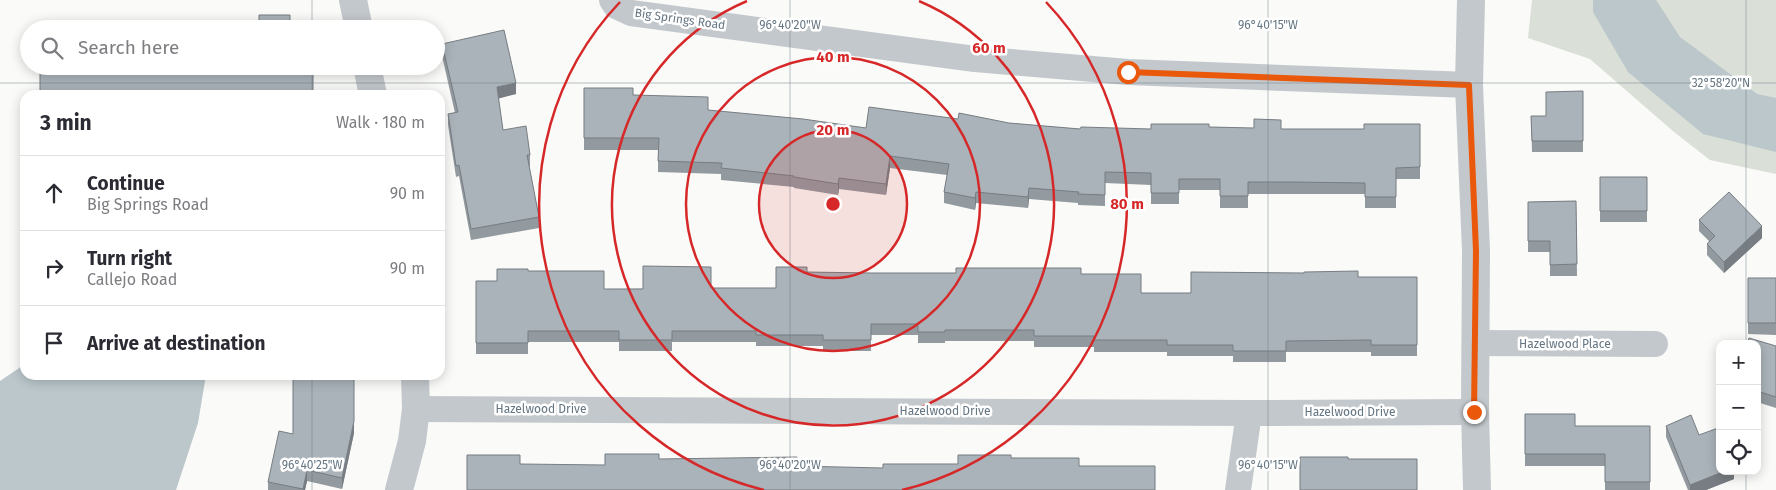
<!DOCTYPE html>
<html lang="en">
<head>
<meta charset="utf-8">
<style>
  body { margin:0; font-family:"Fira Sans",sans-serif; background:#f7f7f7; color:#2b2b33 }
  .controls { position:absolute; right:15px; bottom:15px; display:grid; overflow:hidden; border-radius:10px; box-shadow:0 2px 12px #0003 }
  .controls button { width:45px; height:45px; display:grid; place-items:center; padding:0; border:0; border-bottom:1px solid #e1e1e2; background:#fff; color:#2b2b33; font:25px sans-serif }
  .stop { position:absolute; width:15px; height:15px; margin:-11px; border:4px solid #ea580c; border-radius:50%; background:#fff }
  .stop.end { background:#ea580c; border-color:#fff; box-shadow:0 1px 5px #0008 }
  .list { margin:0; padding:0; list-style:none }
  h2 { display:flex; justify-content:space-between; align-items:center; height:65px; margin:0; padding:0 20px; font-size:21px }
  h2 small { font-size:16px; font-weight:400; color:#7c7c81 }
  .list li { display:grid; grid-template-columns:32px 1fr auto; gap:15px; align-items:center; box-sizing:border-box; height:75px; padding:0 20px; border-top:1px solid #e1e1e2 }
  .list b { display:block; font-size:19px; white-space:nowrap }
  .list p { margin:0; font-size:16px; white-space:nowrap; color:#7c7c81 }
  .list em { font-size:16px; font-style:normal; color:#7c7c81 }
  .icon { flex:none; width:28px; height:28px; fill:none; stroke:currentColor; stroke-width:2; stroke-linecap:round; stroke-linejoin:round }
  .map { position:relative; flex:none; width:1776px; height:490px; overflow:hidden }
  .search { position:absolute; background:#fff; box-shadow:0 2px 12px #0003; left:20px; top:20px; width:425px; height:55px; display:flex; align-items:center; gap:12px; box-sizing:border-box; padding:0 18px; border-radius:28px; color:#7c7c81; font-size:19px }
  .panel { position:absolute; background:#fff; box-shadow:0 2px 12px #0003; left:20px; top:90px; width:425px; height:290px; border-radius:15px }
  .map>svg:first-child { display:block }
</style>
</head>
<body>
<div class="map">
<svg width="1776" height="490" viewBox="0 0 1776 490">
  <rect width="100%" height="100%" fill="#fafaf8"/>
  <path fill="#dadfd7" d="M1532,0H1776V174L1710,160L1674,132L1590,59L1528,38Z"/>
  <path fill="#bbc7cb" d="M1593,0H1656L1680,37L1757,94L1776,98V152L1703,134L1628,72L1593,12Z
    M25,364V375H206L198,423L176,490H0V381Z"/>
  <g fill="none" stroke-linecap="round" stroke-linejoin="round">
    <path stroke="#c3c8cc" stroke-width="26" d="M612,0L616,6L631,13L975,59L1128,72L1469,85
      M1475,343L1655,344
      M416,409L1249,413L1475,412
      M1238,490L1249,413"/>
    <path stroke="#c3c8cc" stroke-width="28" d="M353,0L359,29
      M1471,0L1469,85L1476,251L1475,412L1477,490
      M367,66L373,95
      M399,490L412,441L416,409L415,375"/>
  </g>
  <path fill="#929a9f" d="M442,44L516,94L498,98L503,130L530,155V166H529L539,217V228L471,240L459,176L456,177L448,125V114L455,113L442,56Z
    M313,66V95H40Z
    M584,88L633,95L708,110L866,128L958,119L1080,129H1151L1209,127L1281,129H1364L1420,124V179H1396V208H1365V194H1248V208H1220V190H1179V204H1151V185L1105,183V206L1078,205V203L1029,199L1028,208L976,203L975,210L944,203V192L947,175L890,168L886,195L839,189L838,195L794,188V187L721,180V174L658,172V150H584Z
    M1583,91V152H1532L1531,116H1546Z
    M1600,177H1647V222H1600Z
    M1576,201L1577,276H1550V252H1528V202Z
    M1699,220L1762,238L1724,273L1707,255V244L1709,241L1699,231Z
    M528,271L604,289L776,288L807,272L871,273L1081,274L1141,293H1191L1358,277H1417V356H1371V352H1286V362H1233V356H1167V352H1094V347H1034V341H945V343H918V335H871V351H823V346H756V342H672V351H619V342H528V354H476V281H497Z
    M1748,278H1776V335L1748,334Z
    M1757,344L1776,346V408L1757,402Z
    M1525,414L1575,426H1650V490H1605V466H1525Z
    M1666,426L1699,435L1734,471V479L1706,490H1688L1666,437Z
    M354,433L342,489L307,481L305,490H268V482L293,434Z"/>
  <path fill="#777d82" d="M516,83V94L497,99V87Z
    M890,156V168L886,195V184Z
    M839,178V189L838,195V184Z
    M1029,188V199L1028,208V197Z
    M976,192V203L975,210V198Z
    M1762,226V238L1724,273V262Z
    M354,421V433L342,489V478Z
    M307,470V481L305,490H303Z
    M1725,471H1734V479L1706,490H1690V485Z"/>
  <path fill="#aab3b9" stroke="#777d82" d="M259,15H290V29H259Z
    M504,30L516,83L497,87L503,130L526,126L530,155H527L539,217L471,229L459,165L456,166L448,114L458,112L442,44Z
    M40,66H313V92H244V95H40Z
    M584,88H633V95L708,97V110L803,119L866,128L869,107L958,119L959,113L1009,123L1080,129L1081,127L1151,129V124H1209V127L1254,128V119L1281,120V129H1364V124H1420V167L1396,168V197H1365V183L1293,182H1248V196H1220V179H1179V193H1151V173L1105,172V195L1078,194L1079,192L1029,188L1028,197L976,192L975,198L944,192L949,164L890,156L886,184L839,178L838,184L794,177V176L721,168L722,163L658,161L659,138H584Z
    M1583,91V141H1532L1531,116H1546V92Z
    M1600,177H1647V211H1600Z
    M1729,192L1762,226L1724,262L1707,244L1715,236L1699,220Z
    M1576,201L1577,264L1550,265V241H1528V202Z
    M643,266L711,267V288H776V267H807V272L871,273H956V268H1081V274H1141V293H1191V272L1304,273V272L1358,271V277H1417V345H1371V340L1286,341V351H1233V345H1167V340H1094V336H1034V330H945V332H918V324H871V340H823V335H756V331H672V340H619V331H528V343H476V281H497V269H528V271H604V289H643Z
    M1748,278H1776V323H1748Z
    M1749,338L1776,346V397L1757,391V344H1747Z
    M293,375H354V421L342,478L307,470L303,489L268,482L279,431L293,434Z
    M1525,414H1575V426H1650V482H1605V454H1525Z
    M1691,415L1699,435L1718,428L1720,432V471H1725L1690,485L1666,426Z
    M605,454H659V459L797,457V466L883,468V464H958V455H1011V458H1079V466H1155V490H467V455H520V464L605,465Z
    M1300,457H1348V459H1417V490H1300Z"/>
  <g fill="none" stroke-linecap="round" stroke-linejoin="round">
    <path stroke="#ea580c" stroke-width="6" d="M1128,72L1469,85L1476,251L1474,412"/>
  </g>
  <path fill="none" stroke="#657683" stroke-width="1" stroke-opacity="0.45" d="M312,0V29M790,0V490M1268,0V490M1746,0V344M312,66V95M0,83H1776M312,375V490M1746,471V490"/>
  <circle cx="833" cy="204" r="74" fill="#d62828" fill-opacity=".12"/>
  <g fill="none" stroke="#d62828" stroke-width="2.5">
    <circle cx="833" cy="204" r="74"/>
    <circle cx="833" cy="204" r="147"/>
    <path d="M919 1A221 221 0 1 1 747 1"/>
    <path d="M764 490A294 294 0 0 1 620 2M1046 2A294 294 0 0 1 902 490"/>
  </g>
  <g text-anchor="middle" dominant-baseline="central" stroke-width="5" stroke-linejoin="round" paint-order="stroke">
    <g font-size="12" fill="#657683" stroke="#fff">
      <text transform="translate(680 19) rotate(8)">Big Springs Road</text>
      <text x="1565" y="344">Hazelwood Place</text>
      <text x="541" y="409">Hazelwood Drive</text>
      <text x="945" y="411">Hazelwood Drive</text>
      <text x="1350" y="412">Hazelwood Drive</text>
    </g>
  </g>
  <g font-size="12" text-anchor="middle" fill="#657683" stroke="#fff" stroke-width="5" stroke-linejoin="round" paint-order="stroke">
    <text x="790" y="29">96°40'20"W</text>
    <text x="1268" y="29">96°40'15"W</text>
    <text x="1721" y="87">32°58'20"N</text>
    <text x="312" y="469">96°40'25"W</text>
    <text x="790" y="469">96°40'20"W</text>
    <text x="1268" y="469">96°40'15"W</text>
  </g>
  <circle cx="833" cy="204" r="8" fill="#d62828" stroke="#fff" stroke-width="2.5"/>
  <g font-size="15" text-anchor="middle" font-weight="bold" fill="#d62828" stroke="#fff" stroke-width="5" stroke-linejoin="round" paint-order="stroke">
    <text x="989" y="53">60 m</text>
    <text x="833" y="62">40 m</text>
    <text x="833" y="135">20 m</text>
    <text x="1127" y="209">80 m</text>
  </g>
</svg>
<div class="controls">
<button>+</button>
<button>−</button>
<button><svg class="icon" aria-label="locate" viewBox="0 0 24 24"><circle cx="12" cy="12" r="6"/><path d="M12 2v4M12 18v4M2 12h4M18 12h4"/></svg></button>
</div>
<div class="stop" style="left:1128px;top:72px"></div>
<div class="stop end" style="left:1474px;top:412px"></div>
<div class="search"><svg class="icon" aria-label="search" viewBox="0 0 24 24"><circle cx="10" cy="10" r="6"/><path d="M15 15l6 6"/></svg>Search here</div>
<section class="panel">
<h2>3 min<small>Walk · 180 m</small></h2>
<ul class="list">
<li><svg class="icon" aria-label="ahead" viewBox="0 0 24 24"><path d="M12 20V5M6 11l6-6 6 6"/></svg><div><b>Continue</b><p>Big Springs Road</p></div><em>90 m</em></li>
<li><svg class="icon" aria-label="right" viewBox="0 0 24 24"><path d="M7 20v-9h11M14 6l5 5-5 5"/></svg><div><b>Turn right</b><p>Callejo Road</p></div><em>90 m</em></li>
<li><svg class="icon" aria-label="arrive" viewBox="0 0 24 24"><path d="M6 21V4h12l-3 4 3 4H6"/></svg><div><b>Arrive at destination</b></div></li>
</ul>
</section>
</div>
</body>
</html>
